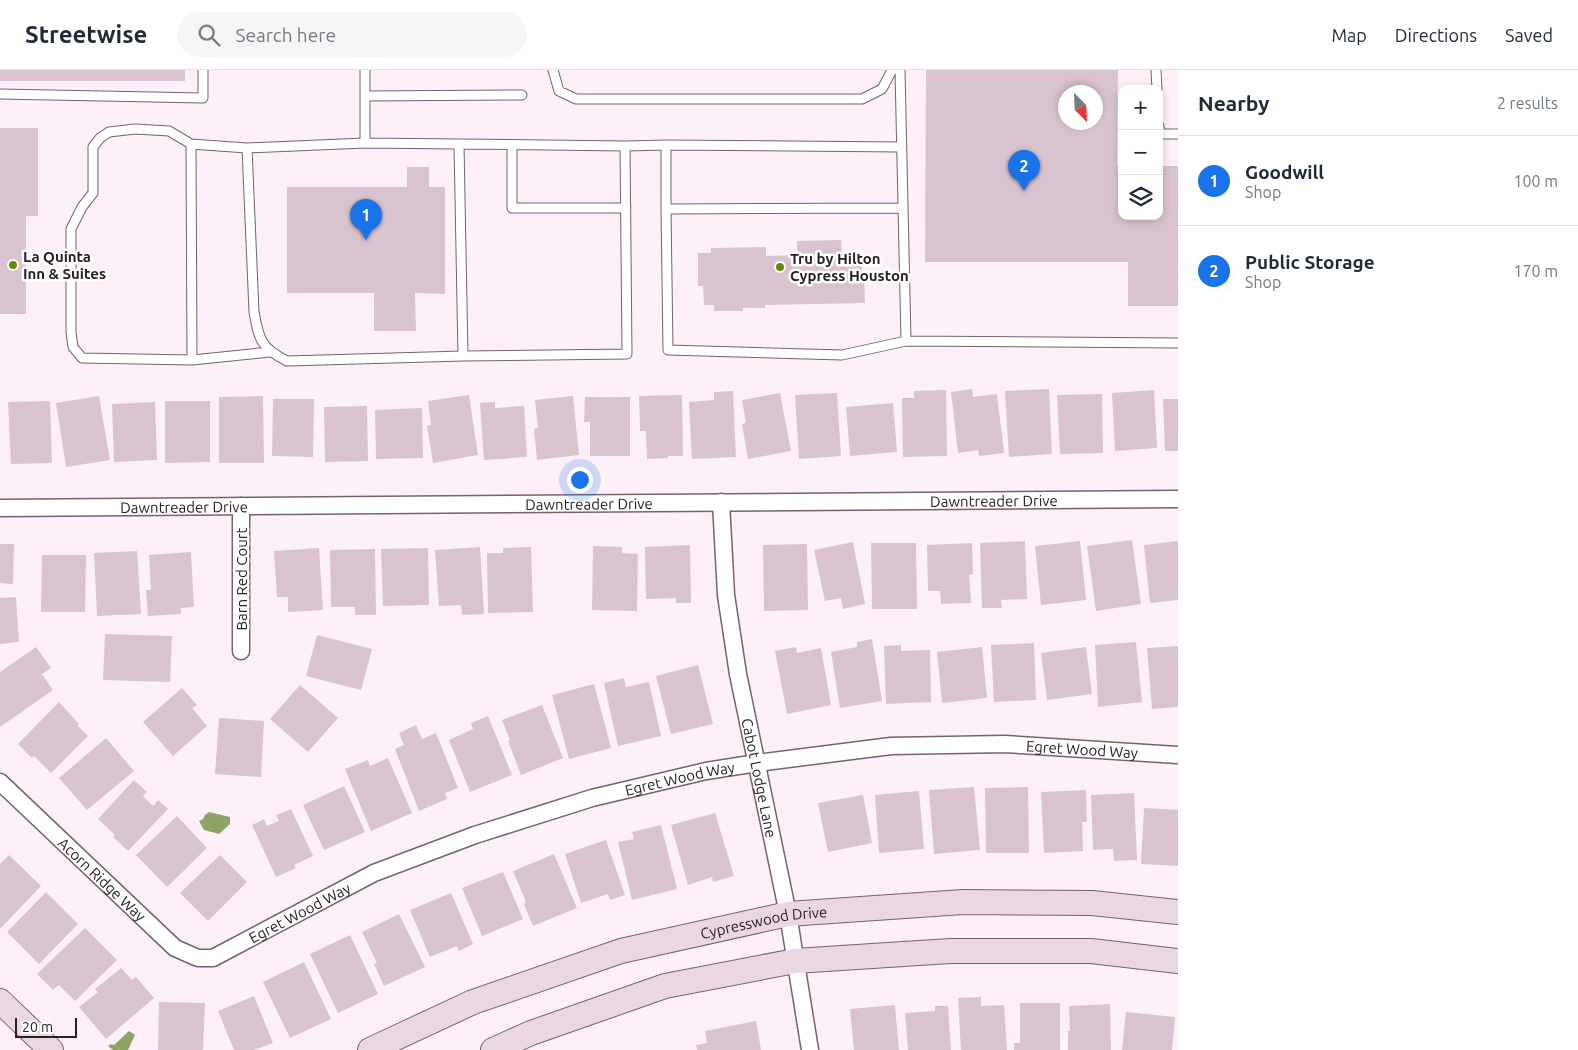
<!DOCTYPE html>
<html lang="en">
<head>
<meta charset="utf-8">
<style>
  body { margin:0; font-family:Ubuntu,sans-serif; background:#f6f6f7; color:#1f2937 }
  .controls { position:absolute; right:15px; top:15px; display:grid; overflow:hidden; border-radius:10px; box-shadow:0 2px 8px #0003 }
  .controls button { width:45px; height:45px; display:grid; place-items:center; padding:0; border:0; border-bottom:1px solid #e0e1e3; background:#fff; color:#1f2937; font:25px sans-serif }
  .compass { position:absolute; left:1058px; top:15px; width:45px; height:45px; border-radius:50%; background:#fff; box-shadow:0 2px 8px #0003; rotate:156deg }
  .scale { position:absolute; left:15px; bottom:12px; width:62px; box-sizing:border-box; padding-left:5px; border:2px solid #282025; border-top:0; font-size:14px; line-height:18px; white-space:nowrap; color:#282025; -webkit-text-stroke:4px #fff; paint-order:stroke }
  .you { position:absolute; left:579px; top:409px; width:18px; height:18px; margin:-12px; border:4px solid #fff; border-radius:50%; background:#1a73e8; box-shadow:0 0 0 8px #1a73e833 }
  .badge { display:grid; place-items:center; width:32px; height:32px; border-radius:50%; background:#1a73e8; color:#fff; font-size:16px; font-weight:700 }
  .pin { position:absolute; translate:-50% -41px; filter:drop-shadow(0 1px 2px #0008) }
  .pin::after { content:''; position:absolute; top:26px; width:18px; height:15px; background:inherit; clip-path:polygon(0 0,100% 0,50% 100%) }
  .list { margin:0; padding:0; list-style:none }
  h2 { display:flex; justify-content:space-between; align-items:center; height:65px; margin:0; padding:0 20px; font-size:21px }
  h2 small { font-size:16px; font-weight:400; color:#747a83 }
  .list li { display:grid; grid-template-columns:32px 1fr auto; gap:15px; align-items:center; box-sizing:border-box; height:90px; padding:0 20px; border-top:1px solid #e0e1e3 }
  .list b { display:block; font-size:19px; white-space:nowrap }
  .list p { margin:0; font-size:16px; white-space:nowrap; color:#747a83 }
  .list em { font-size:16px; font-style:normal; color:#747a83 }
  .icon { flex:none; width:28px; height:28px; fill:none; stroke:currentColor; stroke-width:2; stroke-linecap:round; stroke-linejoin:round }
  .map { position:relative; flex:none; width:1178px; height:980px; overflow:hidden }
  header { display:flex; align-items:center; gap:30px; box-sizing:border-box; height:70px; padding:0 25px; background:#fff; border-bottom:1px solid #e0e1e3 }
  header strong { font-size:24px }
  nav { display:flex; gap:28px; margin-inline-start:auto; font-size:18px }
  .search { width:350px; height:45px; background:#f6f6f7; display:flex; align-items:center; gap:12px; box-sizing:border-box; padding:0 18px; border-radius:28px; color:#747a83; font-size:19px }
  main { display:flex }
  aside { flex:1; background:#fff }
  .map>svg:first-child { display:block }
</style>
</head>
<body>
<header>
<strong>Streetwise</strong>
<div class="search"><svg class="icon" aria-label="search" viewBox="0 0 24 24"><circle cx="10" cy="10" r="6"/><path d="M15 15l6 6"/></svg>Search here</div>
<nav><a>Map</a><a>Directions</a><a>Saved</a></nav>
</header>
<main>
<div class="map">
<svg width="1178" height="980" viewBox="0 0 1178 980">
  <rect width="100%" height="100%" fill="#fef0f8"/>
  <path fill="#8da466" d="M209,742L230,747V754L219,764L204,760L199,751L203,749L205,745Z
    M129,961L135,965L128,980H113L108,976L111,974L114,975Z"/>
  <path fill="#d9c3cf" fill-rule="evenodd" d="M0,0H185V11H0Z
    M926,0H1118L1117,96H1122V146H1159V96H1178V236H1128V192H925ZM1066,22H1096V52H1066Z
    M0,58H38V146H26V244H0Z
    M407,97H429V117H445V224L415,223L416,261H374V223H287V117H407Z
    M841,170L842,188H862V206H864L865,233L765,235V238H743V241H714V235H704L703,216H698V183H711V178L766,177V186L797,185V171Z
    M972,319L973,327L997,324L1004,383L979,386L978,380L958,383L951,322Z
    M1049,319L1052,384L1009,387L1005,321Z
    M946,320L947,386L903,387L902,328H914V321Z
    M1154,320L1157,378L1115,381L1112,323Z
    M733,321L736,387L692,389L689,332L714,330V322Z
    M780,323L791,381L748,389L742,354L746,353L742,330Z
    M837,323L841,386L799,389L795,325Z
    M1102,324L1103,383L1060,384L1057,325Z
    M469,325L478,385L433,393L427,356L431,355L428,331Z
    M682,325L683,386H668V388L647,389L646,361H640L639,326Z
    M99,326L110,390L66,397L56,333Z
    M263,326L264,393H219V327Z
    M573,326L579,385L537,390L534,359L538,358L535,330Z
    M585,327H630V386H590V352H584Z
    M273,329H314L313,387L272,386Z
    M1163,329H1178V381H1165Z
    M50,331L52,393L11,394L8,332Z
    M165,331H210V392L165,393Z
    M155,332L157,390L114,392L112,334Z
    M495,332V338L524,336L527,387L484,390L480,333Z
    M893,333L897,382L850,386L846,337Z
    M367,336L368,391L325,392L324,337Z
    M422,338L423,388L376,389L375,340Z
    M1132,470L1141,534L1096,541L1087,476Z
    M1025,471L1027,529L1001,530L1002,538H982L980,473Z
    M1080,471L1086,530L1041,535L1035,476Z
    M1178,471V530L1150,533L1144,475Z
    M853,472L865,534L843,539L841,528L825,531L814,480Z
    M871,473H916L917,539H872Z
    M972,473L973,504L969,505L971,533L941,534L940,521H928L927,475Z
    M0,474H14L13,514L0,513Z
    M807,474L808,540L764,541L763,475Z
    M690,475L691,533H676V528L646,529L645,477Z
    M593,476L622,477V483L638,484L637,541L592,540Z
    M480,477L484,544L462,545L461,535L439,536L435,480Z
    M531,477L533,542L488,543L487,483H503V478Z
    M319,478L323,540L288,542V527H277L274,481Z
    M428,478L429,535L383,536L381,479Z
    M375,479L376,545H355V537H331L330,480Z
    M137,481L141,544L97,546L94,483Z
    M191,482L194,537L181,538V544L148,546L146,520H151L149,485Z
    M42,485H86L85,542H41Z
    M16,527L19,572L0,574V528Z
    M105,564L172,566L170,612L103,610Z
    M317,565L372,579L361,620L306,606Z
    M872,569L882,631L840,638L831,582L857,577V572Z
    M1136,572L1142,632L1098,637L1095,575Z
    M1034,573L1036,630L994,632L991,575Z
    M901,575V581L930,580L931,632L886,634L884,576Z
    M1178,576V637L1152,639L1147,578Z
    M36,577L51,598L42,604L53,620L0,657V602Z
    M796,577L797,583L821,578L831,635L787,644L775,581Z
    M982,577L987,628L942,633L937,582Z
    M1086,577L1092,624L1047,630L1041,583Z
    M698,595L713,654L671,664L656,606Z
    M624,608L626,617L649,612L661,666L618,676L604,613Z
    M594,614L611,678L569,689L552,625Z
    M300,615L338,648L308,682L270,649Z
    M182,618L197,635L192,638L207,656L173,686L143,652Z
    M59,632L79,654L77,655L88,666L51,703L34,686L32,688L18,674Z
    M542,635L563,688L521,705L508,671L510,670L502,650Z
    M488,646L512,705L470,722L449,670L473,659L471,653Z
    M219,648L264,651L261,707L215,704Z
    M416,655L422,669L436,663L458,718L445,723L447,729L419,741L395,679L404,675L399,663Z
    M106,668L134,701L87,740L59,708Z
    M388,688L412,743L371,761L345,699L368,690L370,696Z
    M134,710L147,722L143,726L153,736L158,730L168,739L128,781L113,767L115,765L98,749Z
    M344,716L365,762L324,780L303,735Z
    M974,717L980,780L934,784L929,720Z
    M1028,717L1029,783H986L985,718Z
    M1086,720L1087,752H1082L1083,781L1044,783L1041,722Z
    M919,721L924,779L879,783L875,725Z
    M1134,723L1137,790L1114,791L1113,779L1093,780L1091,725Z
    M863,725L872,773L828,782L818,733Z
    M1144,738L1178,740V796L1141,794Z
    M291,739L313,786L294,795L296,798L276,807L252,755L264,749L267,756L279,751L276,745Z
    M715,743L734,806L713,812L712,807L688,815L671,755Z
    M177,746L207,778L167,817L136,785Z
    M661,755L677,819L632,830L618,772L634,769L632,762Z
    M606,770L625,825L610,830L608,824L581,833L565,784Z
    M554,784L577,838L533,856L524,834L526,832L513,801Z
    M9,785L41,816L0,859V794Z
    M220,785L247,812L208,851L180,823Z
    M503,802L523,849L482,866L462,818Z
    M46,822L78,854L39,894L7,862Z
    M451,823L473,874L459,881L457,876L430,887L410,840Z
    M399,844L425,897L384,916L374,894L377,893L362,862Z
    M85,858L117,890L75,931L59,915L53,920L37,904Z
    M350,865L378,924L338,943L310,884Z
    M304,892L331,949L290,968L263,912Z
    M121,898L132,910L136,907L154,928L106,969L79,937L98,922L95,919Z
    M254,926L273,973L254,980H234L218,941Z
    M981,927V936L1004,935L1007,980H961L958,928Z
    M159,932L205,933L203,980H158Z
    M1020,933H1060V980H1014V973H1020Z
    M1110,934L1111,980H1068V961H1070L1069,936Z
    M895,935L899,980H854L850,939Z
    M935,936H948L951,980H908L905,943L935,941Z
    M1126,942L1175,947L1172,980H1122Z
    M756,951L761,980H697L696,975L707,973L705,961Z"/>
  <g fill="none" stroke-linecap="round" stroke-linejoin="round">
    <defs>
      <path id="lane" d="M365,0V73
        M553,0L559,21L576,29H862L882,19L892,0
        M900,0L906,271L1178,273
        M1156,0L1157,19
        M0,24L203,28V0
        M365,26L522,25
        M1159,56L1160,64H1178
        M365,73L459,74L463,286L287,291C261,278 259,270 254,242L247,78Z
        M191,74L169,61L135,59L109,62L100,68L93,77V123L82,137L71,159V262L73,277L82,288L192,290
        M459,74L625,76L627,284L463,286
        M512,75V138H626
        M625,76L666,75
        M901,77L666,75V139L903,138
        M247,78L191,74L192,290L270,282
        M666,139L668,280L842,285L906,271"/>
      <g id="street">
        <path id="s1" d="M721,432L726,525L738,604L788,844L810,980"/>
        <path d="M241,436V581"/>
        <path id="s2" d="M0,438L1178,429"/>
        <path id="s3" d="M0,712L175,878L198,888H213L374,803L475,765L592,728L706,701L757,693L891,676L1005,674L1178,685"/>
      </g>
      <g id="secondary">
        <path d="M0,931L51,980"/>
        <path id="s4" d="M370,980L473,932L621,881L788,844L963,832L1092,833L1178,842"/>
        <path d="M493,980L531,963L665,916L795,891L950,881H1091L1178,891"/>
      </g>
    </defs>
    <use href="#lane" stroke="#75626d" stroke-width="11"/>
    <use href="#street" stroke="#75626d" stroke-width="19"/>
    <use href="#secondary" stroke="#75626d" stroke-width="26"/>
    <use href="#lane" stroke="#fff" stroke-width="9"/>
    <use href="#street" stroke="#fff" stroke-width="16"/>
    <use href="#secondary" stroke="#ebd7e3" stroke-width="24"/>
  </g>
  <g fill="#67890a" stroke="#fff" stroke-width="2">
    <circle cx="13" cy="195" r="5"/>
    <circle cx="780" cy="197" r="5"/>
  </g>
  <g text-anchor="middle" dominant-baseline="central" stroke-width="5" stroke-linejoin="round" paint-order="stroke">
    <g font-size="15" font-weight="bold" fill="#282025" stroke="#fff" text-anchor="start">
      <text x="23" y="186">La Quinta<tspan x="23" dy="17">Inn &amp; Suites</tspan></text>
      <text x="790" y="188">Tru by Hilton<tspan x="790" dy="17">Cypress Houston</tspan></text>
    </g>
    <g font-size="15" fill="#282025" stroke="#fff">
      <text stroke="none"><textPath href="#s2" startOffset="994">Dawntreader Drive</textPath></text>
      <text stroke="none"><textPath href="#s2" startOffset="589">Dawntreader Drive</textPath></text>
      <text stroke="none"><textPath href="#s2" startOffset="184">Dawntreader Drive</textPath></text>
      <text transform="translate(241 509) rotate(-90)">Barn Red Court</text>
      <text stroke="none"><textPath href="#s3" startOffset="1189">Egret Wood Way</textPath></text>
      <text stroke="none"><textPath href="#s1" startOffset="279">Cabot Lodge Lane</textPath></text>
      <text stroke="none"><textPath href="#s3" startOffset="784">Egret Wood Way</textPath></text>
      <text stroke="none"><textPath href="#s3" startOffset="141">Acorn Ridge Way</textPath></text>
      <text stroke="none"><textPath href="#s3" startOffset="379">Egret Wood Way</textPath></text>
      <text stroke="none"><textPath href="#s4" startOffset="416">Cypresswood Drive</textPath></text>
    </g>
  </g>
</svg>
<div class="controls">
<button>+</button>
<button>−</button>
<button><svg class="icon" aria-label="layers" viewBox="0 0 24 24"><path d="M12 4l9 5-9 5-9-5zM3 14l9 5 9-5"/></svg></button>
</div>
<svg class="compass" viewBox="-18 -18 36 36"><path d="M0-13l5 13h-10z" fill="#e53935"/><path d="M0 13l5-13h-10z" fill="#747a83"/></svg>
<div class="scale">20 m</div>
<div class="you"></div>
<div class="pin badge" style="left:366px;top:170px">1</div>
<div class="pin badge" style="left:1024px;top:121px">2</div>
</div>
<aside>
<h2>Nearby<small>2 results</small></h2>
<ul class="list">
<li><span class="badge">1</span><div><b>Goodwill</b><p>Shop</p></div><em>100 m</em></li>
<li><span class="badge">2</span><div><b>Public Storage</b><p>Shop</p></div><em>170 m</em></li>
</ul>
</aside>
</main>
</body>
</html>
